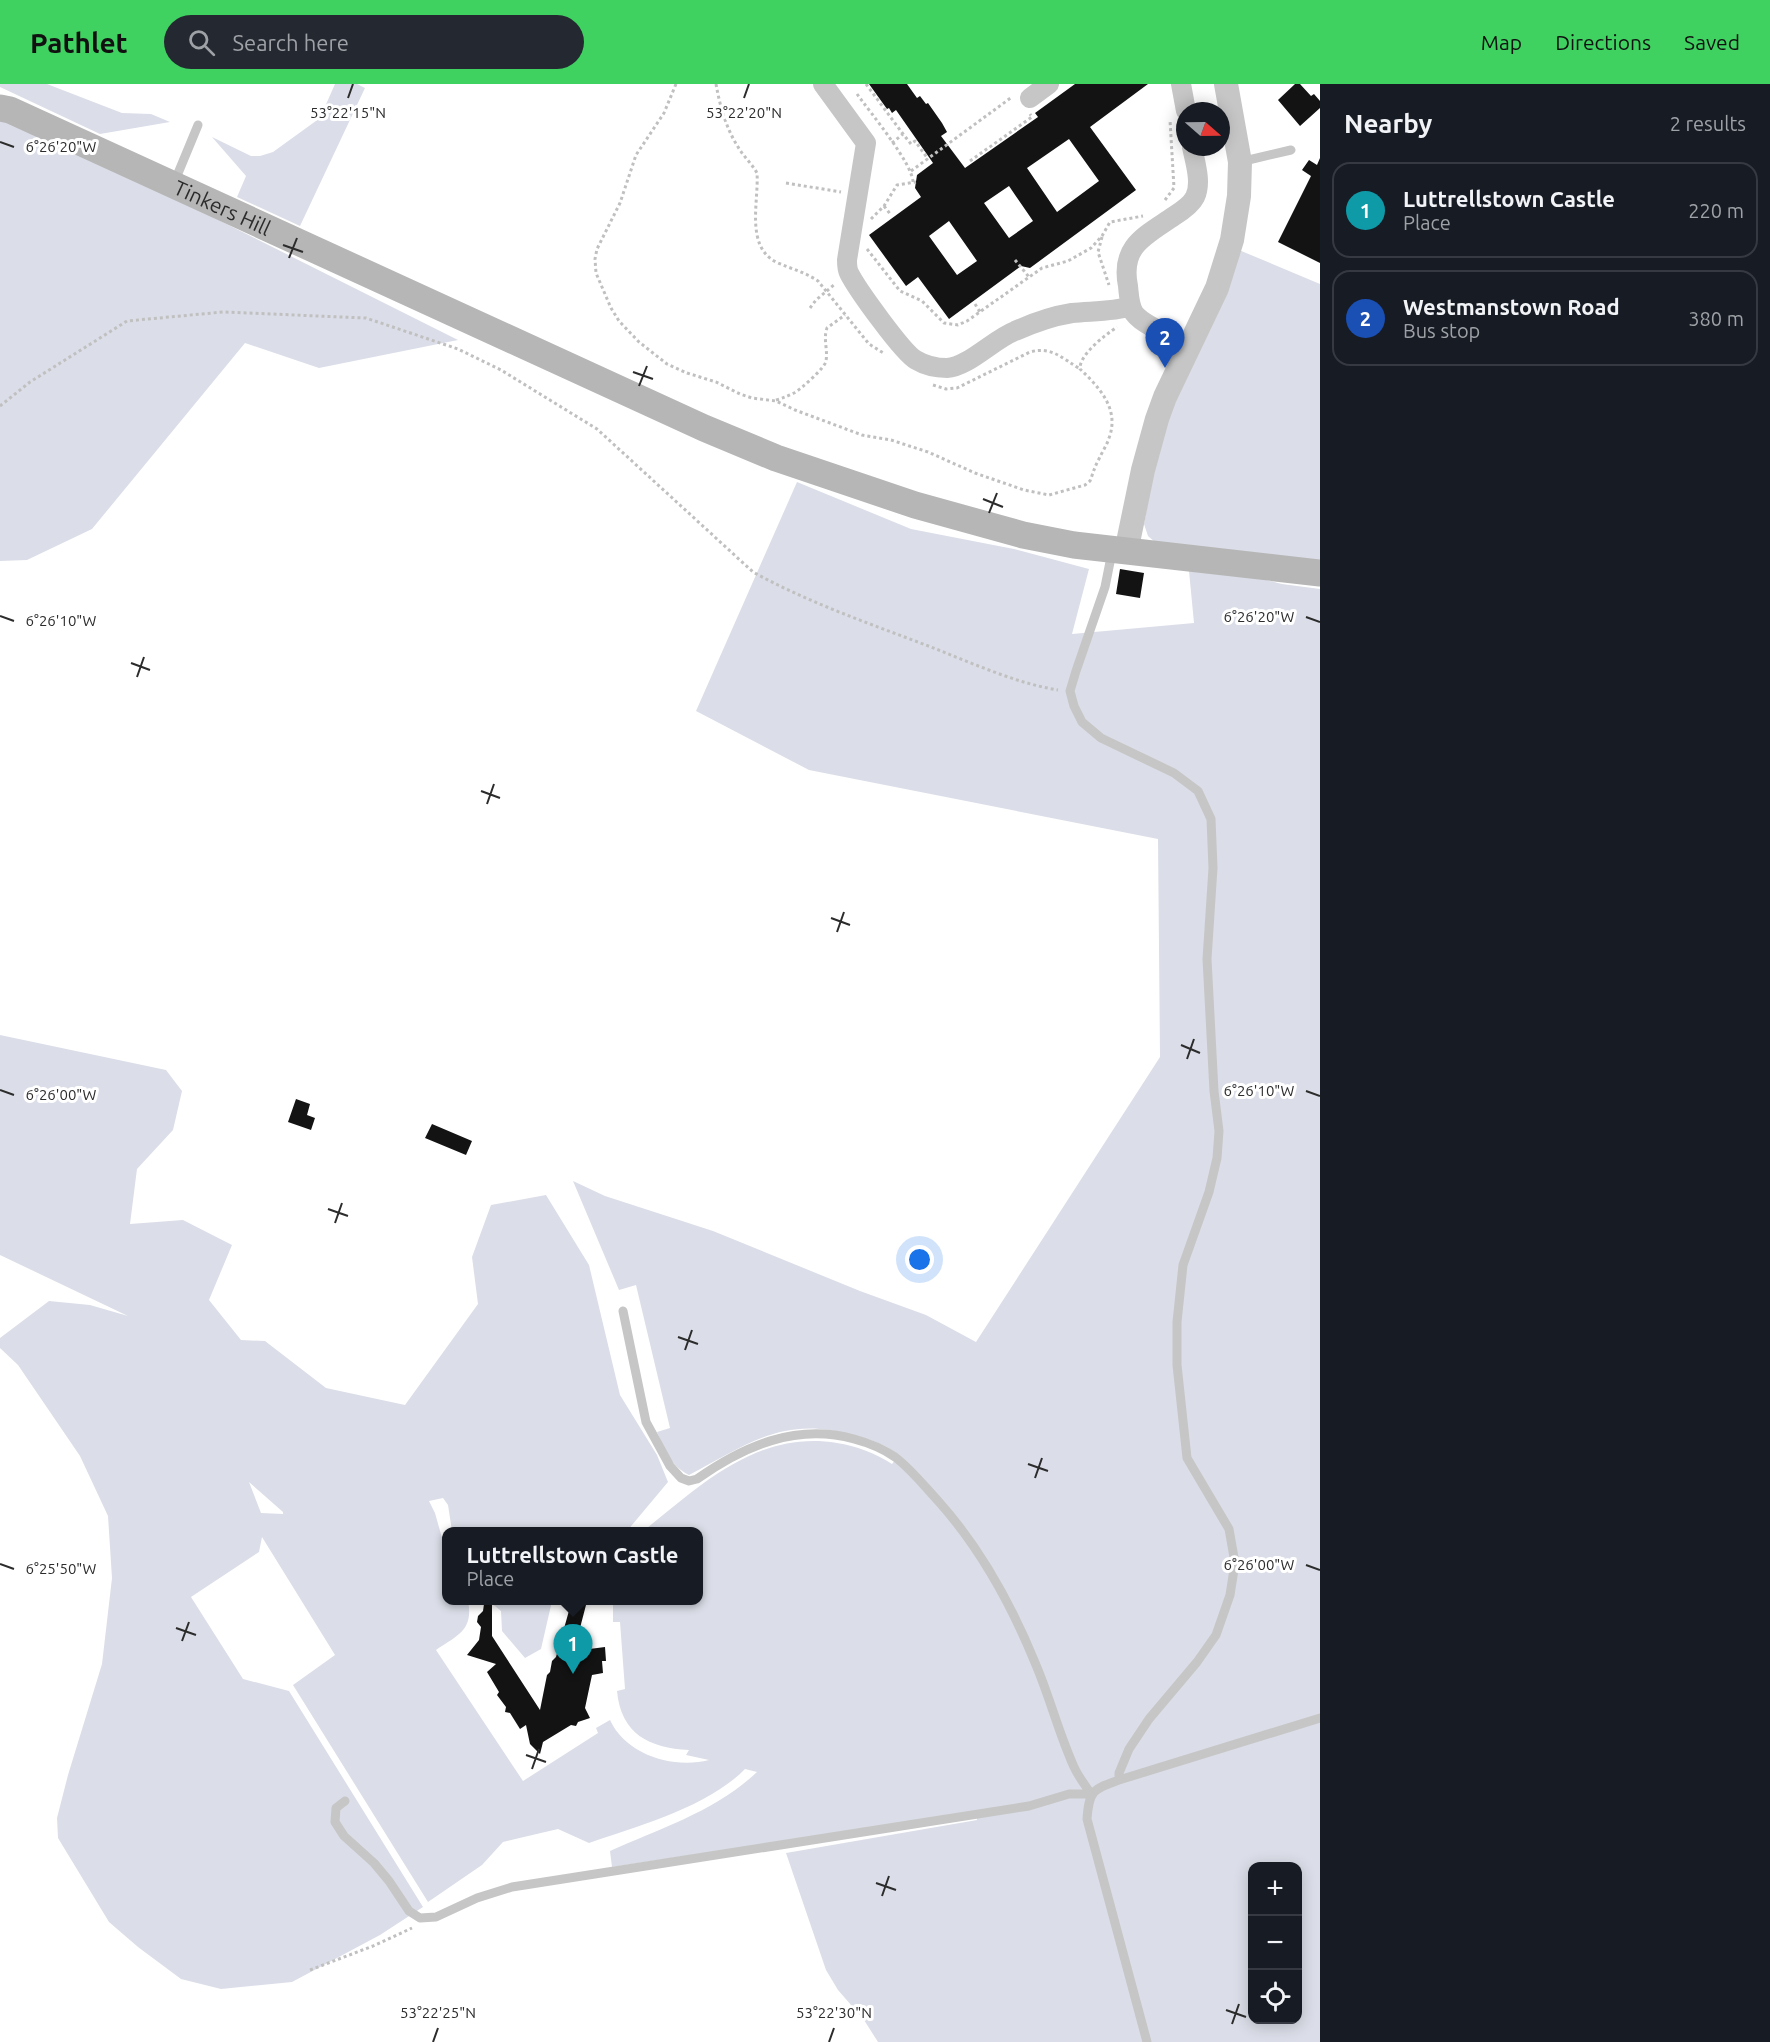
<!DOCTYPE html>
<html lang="en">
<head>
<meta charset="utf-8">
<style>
  body { margin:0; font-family:Ubuntu,sans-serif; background:#242831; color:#f1f3f6 }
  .controls { position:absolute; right:18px; bottom:18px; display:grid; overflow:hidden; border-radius:12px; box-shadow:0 3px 15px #0003 }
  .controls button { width:54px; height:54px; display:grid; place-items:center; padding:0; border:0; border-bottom:2px solid #363941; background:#171b24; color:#f1f3f6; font:30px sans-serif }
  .compass { position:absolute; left:1176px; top:18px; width:54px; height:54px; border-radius:50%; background:#171b24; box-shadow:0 3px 15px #0003; rotate:110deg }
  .you { position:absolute; left:920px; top:1176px; width:21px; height:21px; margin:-15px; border:4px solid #fff; border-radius:50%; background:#1a73e8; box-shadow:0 0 0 9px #1a73e833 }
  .badge { display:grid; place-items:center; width:39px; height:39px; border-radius:50%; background:#3fd261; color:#fff; font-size:20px; font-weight:700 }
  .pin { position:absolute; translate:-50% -50px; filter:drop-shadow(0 2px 3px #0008) }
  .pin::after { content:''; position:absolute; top:32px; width:21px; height:18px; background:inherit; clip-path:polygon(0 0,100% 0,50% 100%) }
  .popup { position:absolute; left:442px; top:1443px; width:261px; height:78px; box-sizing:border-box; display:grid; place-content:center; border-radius:12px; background:#171b24; filter:drop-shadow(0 2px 4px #0005); font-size:20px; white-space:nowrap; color:#9ea1a6 }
  .popup b { font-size:22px; color:#f1f3f6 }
  .popup::after { content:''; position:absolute; left:50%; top:100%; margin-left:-12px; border:12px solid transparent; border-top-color:#171b24 }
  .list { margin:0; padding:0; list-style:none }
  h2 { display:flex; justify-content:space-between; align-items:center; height:78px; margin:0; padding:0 24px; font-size:26px }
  h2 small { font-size:20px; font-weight:400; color:#9ea1a6 }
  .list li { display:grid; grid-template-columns:39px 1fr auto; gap:18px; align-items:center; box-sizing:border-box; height:96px; margin:0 12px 12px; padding:0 12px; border:2px solid #363941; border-radius:18px }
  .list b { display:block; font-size:22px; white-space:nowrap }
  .list p { margin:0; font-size:20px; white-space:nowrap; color:#9ea1a6 }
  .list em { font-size:20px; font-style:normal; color:#9ea1a6 }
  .icon { flex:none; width:33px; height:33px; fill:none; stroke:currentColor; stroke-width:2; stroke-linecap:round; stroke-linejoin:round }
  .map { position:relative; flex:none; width:1320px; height:1958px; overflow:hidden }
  header { display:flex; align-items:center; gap:36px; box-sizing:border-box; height:84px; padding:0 30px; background:#3fd261; color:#111 }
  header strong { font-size:28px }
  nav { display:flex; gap:33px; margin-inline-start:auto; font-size:21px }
  .search { width:420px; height:54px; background:#242831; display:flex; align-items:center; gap:15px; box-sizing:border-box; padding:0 21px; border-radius:33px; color:#9ea1a6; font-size:22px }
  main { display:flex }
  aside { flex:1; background:#171b24 }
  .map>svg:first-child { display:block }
</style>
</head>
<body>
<header>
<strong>Pathlet</strong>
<div class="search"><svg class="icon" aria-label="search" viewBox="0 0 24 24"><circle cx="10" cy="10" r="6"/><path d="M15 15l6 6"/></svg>Search here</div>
<nav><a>Map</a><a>Directions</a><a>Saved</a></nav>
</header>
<main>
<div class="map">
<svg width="1320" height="1958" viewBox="0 0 1320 1958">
  <rect width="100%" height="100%" fill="#fff"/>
  <path fill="#dbdee8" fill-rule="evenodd" d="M0,0H47L122,29L151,30L170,38L100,50L0,3Z
    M335,0H357L365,4L300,142L237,113L246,92L212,53L251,72H260L273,68L320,34Z
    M0,34L19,36L458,256L319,284L245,259L92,445L27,476L0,477Z
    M1239,166L1320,200V477L1157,460L1148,452L1144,440L1155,378L1172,325L1226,211Z
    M797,398L911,445L1014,465L1089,485L1072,550L1194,539L1189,487L1262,495L1282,500L1320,505V1958H878L864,1936L838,1906L826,1886L786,1769L977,1736L975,1728L612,1783L610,1767C661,1744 716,1727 757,1688L745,1685C708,1723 638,1742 589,1759L558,1745L503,1758L482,1781L428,1818L293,1601L335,1571L262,1453L259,1468L191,1513L243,1595L289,1607L423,1823L380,1851L292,1898L221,1905L181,1895L138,1863L109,1838L58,1754L57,1734L68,1691L102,1580L112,1494L108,1432L80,1372L18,1281L0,1264V1254L49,1217L90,1221L128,1232L0,1171V951L166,986L182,1007L173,1046L137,1085L130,1140L183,1136L232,1161L209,1216L241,1256L265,1257L326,1304L405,1321L478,1220L472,1173L491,1121L546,1111L589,1181L620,1311L657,1371L668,1398L627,1447H452L448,1421L443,1414L429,1417L435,1429L444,1461L447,1456V1516L468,1517C474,1547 456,1552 436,1566L523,1697L598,1649L596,1644L610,1636C626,1671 673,1685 709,1676L686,1671L689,1666C649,1664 621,1650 617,1607L625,1605L620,1538H613V1517L699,1516V1448L644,1447L647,1444C703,1399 759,1346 837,1359C856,1362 875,1369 892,1380L899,1371C885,1360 870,1355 853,1351C783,1331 748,1360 689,1391C671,1382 665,1367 657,1348L670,1344L636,1201L619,1206L573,1097L605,1112L713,1147L860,1207L926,1231L976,1258L1160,973L1158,755L809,686L696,627ZM249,1398L283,1428V1430L261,1429ZM1252,1782H1298V1936H1252Z
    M489,1517H552L541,1565L525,1574L502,1547L501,1527Z"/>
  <path fill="#131313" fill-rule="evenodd" d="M869,0H907L917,14L920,12L926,20L928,19L942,39L947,48L941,52L965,84L1038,33L1035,29L1075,0H1148L1090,43L1136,106L1030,184L1021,182L949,235L918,193L906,202L869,151L921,113L915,104L917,91L933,79L896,26L892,29L889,24L887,25ZM1069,55L1099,97L1057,128L1027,84ZM1009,102L1033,137L1009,154L984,119ZM949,137L977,177L957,191L929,152Z
    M1295,0H1300L1311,12L1314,10L1320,17V24L1300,42L1278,16Z
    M1320,74V179L1278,158L1311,92L1302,86L1309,76L1317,81Z
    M1120,485L1144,489L1140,514L1116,510Z
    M296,1015L310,1020L307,1031L315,1034L311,1046L288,1038Z
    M432,1040L472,1057L466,1071L425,1054Z
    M572,1516L584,1518L583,1521H586L574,1567L605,1563L606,1577H602L603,1589L592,1591L585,1624L590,1634L578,1638L576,1642L571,1641L543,1658L540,1670L530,1660L526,1641L520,1645L510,1629L505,1628L506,1623L497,1611L499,1608L487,1588L496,1580L467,1571L479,1556L481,1543L477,1538L478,1532L483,1527L484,1520H492V1552L540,1626L547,1591L550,1588L552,1577L556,1573Z"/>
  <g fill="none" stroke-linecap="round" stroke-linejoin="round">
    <path stroke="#c0c0c0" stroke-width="3" stroke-dasharray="3 3" stroke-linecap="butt" d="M676,0L664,29L636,71L620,119L597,165L595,175L596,189L611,224L619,237L639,258L667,280L687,289L716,298L740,310L752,314L776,317L795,326L862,351L891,356L928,368L975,389L1024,406L1049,411L1085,401L1090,397C1093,389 1095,382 1099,375C1102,368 1107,361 1109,354C1120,325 1099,303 1080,285C1079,271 1105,251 1117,243
      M716,0C720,23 727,47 740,66C745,74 752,80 757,89C759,117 745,162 776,178C791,185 805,188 818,197L869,260L885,270
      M866,0L903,50
      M857,10C869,27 914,81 913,99
      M892,59L903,50L911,60L915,57L928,75
      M970,77L1032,33L1030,30
      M911,87L1012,13
      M786,99L841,108
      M1165,116L1174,104L1170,36
      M884,122L891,131
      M871,135L884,122L897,101L916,98
      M1102,153L1098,168L1109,201
      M867,165L900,207L922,217L944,239L958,241L967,237L1042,184L1068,177L1091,164L1102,152L1110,138L1143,132
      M1015,176L1029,193
      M975,220L980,228
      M810,224L816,216L835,200
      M933,301L946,305L957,304L1030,268C1051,262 1062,274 1080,285
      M776,316C783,314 788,312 794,309C801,305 825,284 826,277C828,265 823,255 827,244L845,231
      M0,322L30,298L127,237L223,228L366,234L458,265L501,286L597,345L753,488C809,519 871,540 931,563C972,579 1015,599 1058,606
      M310,1886L373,1862L412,1844"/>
    <path stroke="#c6c6c6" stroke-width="9" d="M1240,78L1291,66
      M174,99L198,41
      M1112,468L1105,503L1076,587L1070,607L1074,622L1082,638L1101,654L1174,689L1198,707L1211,735L1213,784L1207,875L1214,1007L1219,1047L1217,1074L1209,1108L1183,1181L1177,1238V1281L1187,1374L1229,1445L1235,1479L1230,1511L1216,1551L1197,1578L1149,1635L1129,1665L1119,1689V1696
      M623,1227L646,1338L670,1382L681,1394L689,1397L697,1395C744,1362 796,1339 854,1355C869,1359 882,1364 895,1373C912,1386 925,1403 939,1418C982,1466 1012,1522 1036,1581C1050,1614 1059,1650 1074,1683C1078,1692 1085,1701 1091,1710
      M345,1717L336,1724L335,1738L344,1752L374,1779L389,1797L409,1827L420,1834L436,1833L477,1814L512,1803L1029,1722L1069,1710H1091
      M1147,1958L1087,1735C1089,1707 1093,1705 1119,1696L1320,1634"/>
    <path stroke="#c6c6c6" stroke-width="20" d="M823,0L866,59L847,176C847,181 847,185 849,189C857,205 903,269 916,276C926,282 937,284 947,284C968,283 994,255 1015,247C1033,239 1053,232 1072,229C1092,227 1113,228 1131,222
      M1181,0L1186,27
      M1030,14L1049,0
      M1191,261C1176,254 1143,242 1134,229C1129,221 1129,211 1128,202C1120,162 1145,152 1174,132C1182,127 1191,121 1195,113C1202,99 1195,78 1192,63"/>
    <path stroke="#c6c6c6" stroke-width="24" d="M1126,468L1143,386L1157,335L1165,313L1217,204L1232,156L1239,112L1240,78L1226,0"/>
    <path stroke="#b6b6b6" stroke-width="27" id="s1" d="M0,24L10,26L704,344L776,374L915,421L1023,451L1074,461L1320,489"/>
  </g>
  <path fill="none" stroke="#2c2c2c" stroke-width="2" d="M348,14L353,0M744,14L749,0M0,58L14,63M283,161L303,168M289,174L297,154M633,288L653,295M639,302L647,282M983,415L1003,423M989,429L997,409M0,532L14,537M1306,533L1320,538M131,579L150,586M137,593L144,573M481,707L500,714M487,720L494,700M831,834L850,841M837,848L844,828M1181,961L1200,969M1187,975L1194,955M0,1006L14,1011M1306,1007L1320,1012M328,1125L348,1132M335,1139L342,1119M678,1253L698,1260M685,1266L692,1246M1028,1380L1048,1387M1035,1394L1042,1374M0,1480L14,1485M1306,1481L1320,1486M176,1544L196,1551M182,1557L189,1538M526,1671L546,1678M532,1685L539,1665M876,1799L896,1806M882,1812L889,1792M1226,1926L1246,1933M1232,1940L1239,1920M433,1958L438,1944M829,1958L834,1944"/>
  <g text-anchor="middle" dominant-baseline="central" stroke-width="6" stroke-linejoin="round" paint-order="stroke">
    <g font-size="21" fill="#2c2c2c" stroke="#fff">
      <text stroke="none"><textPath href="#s1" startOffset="244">Tinkers Hill</textPath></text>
    </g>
  </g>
  <g font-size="15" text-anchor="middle" fill="#2c2c2c" stroke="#fff" stroke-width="6" stroke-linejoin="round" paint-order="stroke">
    <text x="348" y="34">53°22'15"N</text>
    <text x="744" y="34">53°22'20"N</text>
    <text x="61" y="68">6°26'20"W</text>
    <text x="1259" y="538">6°26'20"W</text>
    <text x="61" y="542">6°26'10"W</text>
    <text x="1259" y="1012">6°26'10"W</text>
    <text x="61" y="1016">6°26'00"W</text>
    <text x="1259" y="1486">6°26'00"W</text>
    <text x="61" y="1490">6°25'50"W</text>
    <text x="438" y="1934">53°22'25"N</text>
    <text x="834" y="1934">53°22'30"N</text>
  </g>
</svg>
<div class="controls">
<button>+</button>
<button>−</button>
<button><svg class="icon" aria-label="locate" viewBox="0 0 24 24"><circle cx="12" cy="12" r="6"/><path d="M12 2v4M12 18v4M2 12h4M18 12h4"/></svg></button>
</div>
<svg class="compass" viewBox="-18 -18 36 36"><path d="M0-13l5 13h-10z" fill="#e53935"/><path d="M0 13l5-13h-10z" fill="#9ea1a6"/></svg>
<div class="you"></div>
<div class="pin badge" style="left:573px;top:1590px;background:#0f9aa8">1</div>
<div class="popup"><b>Luttrellstown Castle</b>Place</div>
<div class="pin badge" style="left:1165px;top:284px;background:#1a4fb4">2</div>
</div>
<aside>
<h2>Nearby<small>2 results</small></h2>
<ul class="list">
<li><span class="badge" style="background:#0f9aa8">1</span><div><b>Luttrellstown Castle</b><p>Place</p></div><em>220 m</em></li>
<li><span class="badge" style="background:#1a4fb4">2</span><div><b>Westmanstown Road</b><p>Bus stop</p></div><em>380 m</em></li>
</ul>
</aside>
</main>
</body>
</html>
